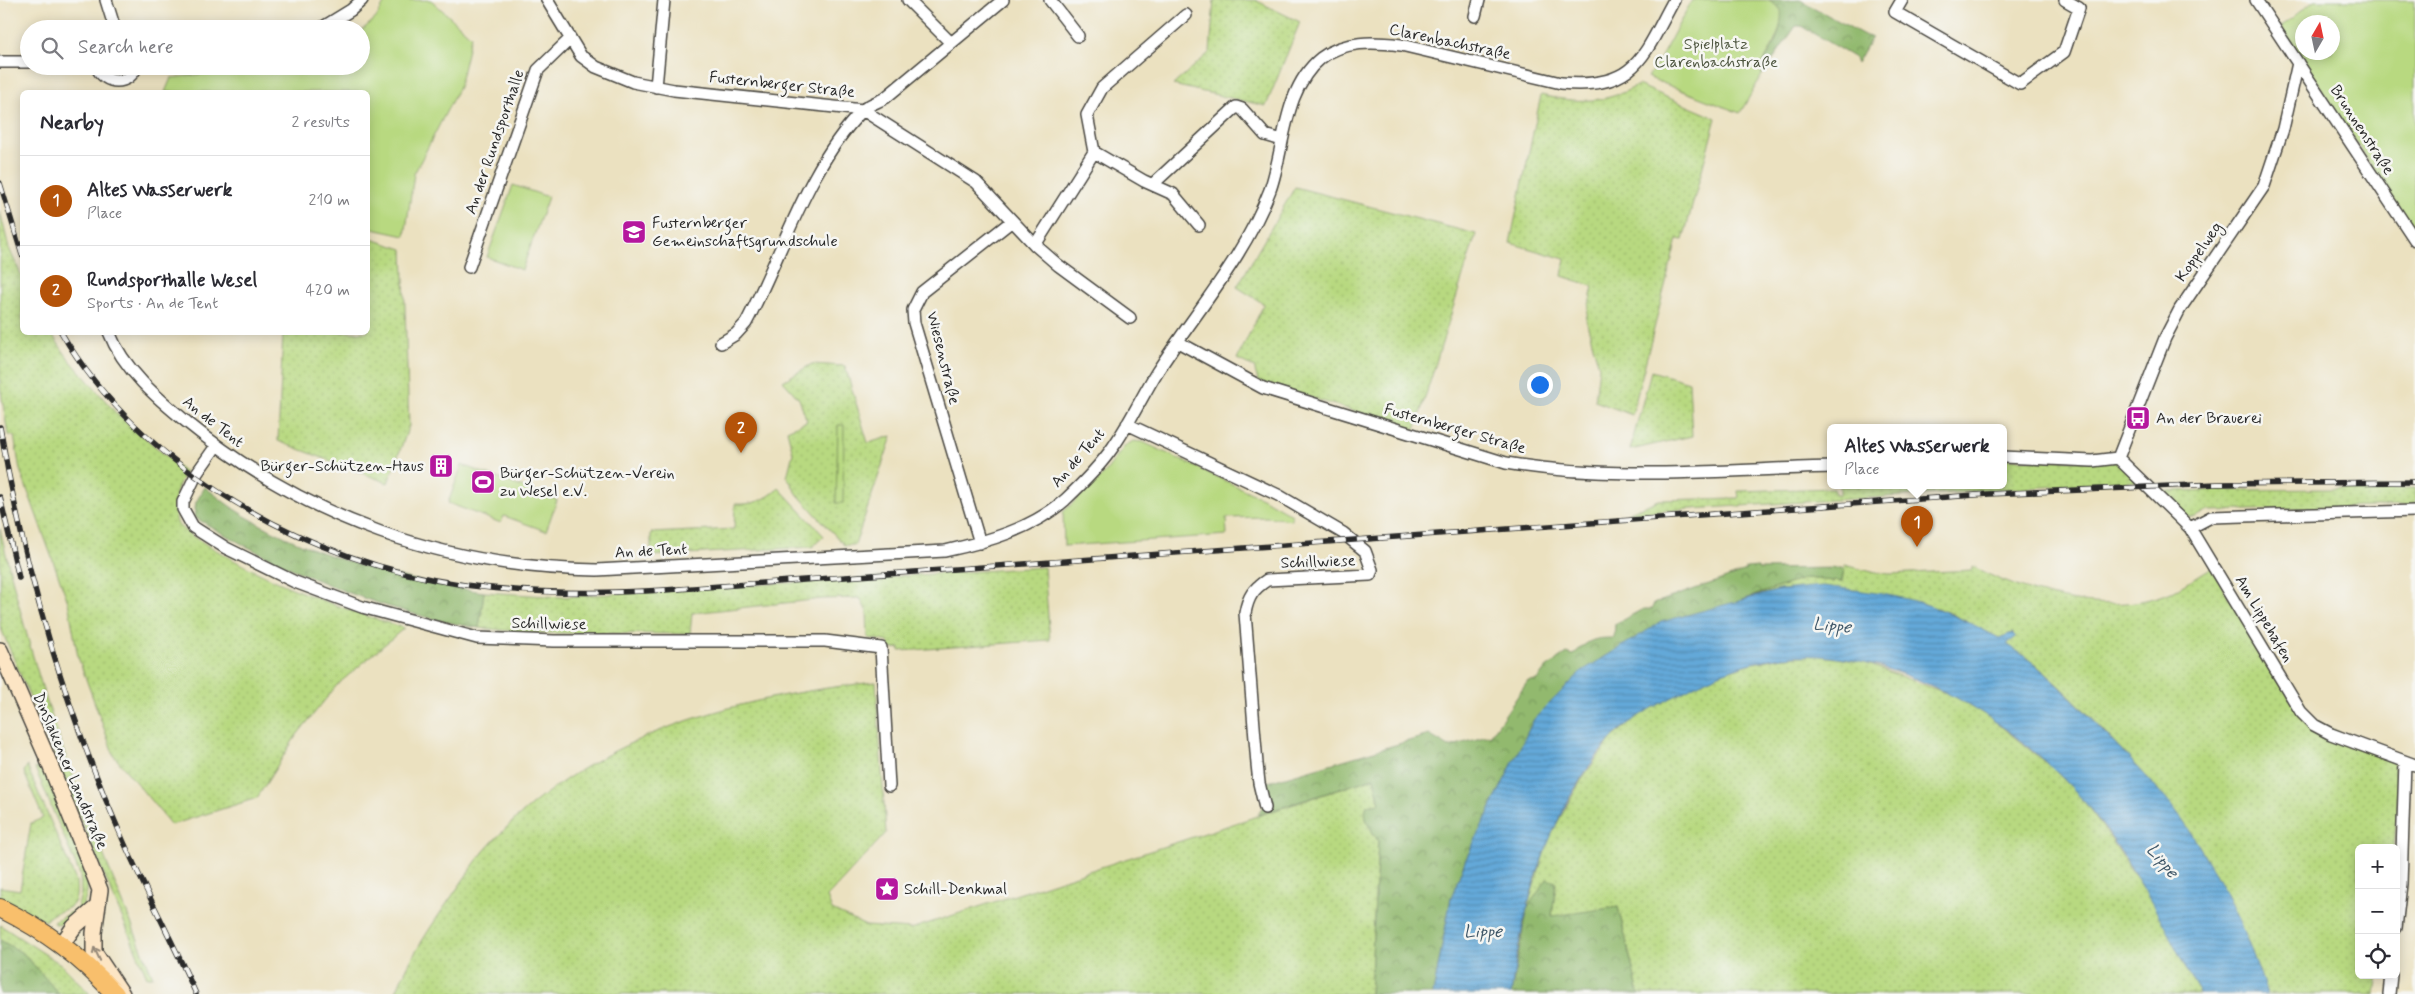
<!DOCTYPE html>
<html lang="en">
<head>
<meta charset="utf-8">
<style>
  body { margin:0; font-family:Mynerve,sans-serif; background:#f2f2f3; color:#2b2b33 }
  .controls { position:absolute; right:15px; bottom:15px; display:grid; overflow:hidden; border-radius:8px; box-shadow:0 2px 12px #0003 }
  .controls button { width:45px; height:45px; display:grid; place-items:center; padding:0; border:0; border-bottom:1px solid #e1e1e2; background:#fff; color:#2b2b33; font:25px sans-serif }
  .compass { position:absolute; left:2295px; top:15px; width:45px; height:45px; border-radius:50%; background:#fff; box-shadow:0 2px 12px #0003; rotate:9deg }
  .you { position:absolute; left:1539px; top:384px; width:18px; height:18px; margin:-12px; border:4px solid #fff; border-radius:50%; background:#1a73e8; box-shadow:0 0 0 8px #1a73e833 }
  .badge { display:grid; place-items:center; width:32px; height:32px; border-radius:50%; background:#b45309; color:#fff; font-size:16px; font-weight:700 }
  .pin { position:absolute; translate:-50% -41px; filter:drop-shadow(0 1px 2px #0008) }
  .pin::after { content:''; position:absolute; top:26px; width:18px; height:15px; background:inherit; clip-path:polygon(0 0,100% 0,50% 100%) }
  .popup { position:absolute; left:1827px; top:424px; width:180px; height:65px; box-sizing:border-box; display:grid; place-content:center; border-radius:8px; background:#fff; filter:drop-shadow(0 1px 4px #0005); font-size:16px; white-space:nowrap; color:#7c7c81 }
  .popup b { font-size:19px; color:#2b2b33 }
  .popup::after { content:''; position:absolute; left:50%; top:100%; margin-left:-10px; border:10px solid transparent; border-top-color:#fff }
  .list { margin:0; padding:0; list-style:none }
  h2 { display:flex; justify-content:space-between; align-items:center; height:65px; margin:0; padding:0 20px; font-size:21px }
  h2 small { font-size:16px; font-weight:400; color:#7c7c81 }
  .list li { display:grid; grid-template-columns:32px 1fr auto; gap:15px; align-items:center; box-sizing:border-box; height:90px; padding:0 20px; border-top:1px solid #e1e1e2 }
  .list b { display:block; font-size:19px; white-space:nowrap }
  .list p { margin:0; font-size:16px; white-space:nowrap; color:#7c7c81 }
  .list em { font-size:16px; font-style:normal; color:#7c7c81 }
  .icon { flex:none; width:28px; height:28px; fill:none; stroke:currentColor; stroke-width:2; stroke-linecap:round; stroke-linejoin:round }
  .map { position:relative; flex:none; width:2415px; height:994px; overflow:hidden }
  .search { position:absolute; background:#fff; box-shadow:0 2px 12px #0003; left:20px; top:20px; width:350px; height:55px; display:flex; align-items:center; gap:12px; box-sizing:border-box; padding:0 18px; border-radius:28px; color:#7c7c81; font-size:19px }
  .panel { position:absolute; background:#fff; box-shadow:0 2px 12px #0003; left:20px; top:90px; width:350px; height:245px; border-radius:8px }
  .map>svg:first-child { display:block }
</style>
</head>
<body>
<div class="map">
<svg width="2415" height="994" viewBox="0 0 2415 994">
  <defs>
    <pattern id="grass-dots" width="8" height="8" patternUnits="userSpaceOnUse" patternTransform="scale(1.25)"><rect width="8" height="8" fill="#b8d980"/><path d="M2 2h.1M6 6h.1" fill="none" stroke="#9eba6f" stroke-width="1.8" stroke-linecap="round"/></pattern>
    <pattern id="forest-crowns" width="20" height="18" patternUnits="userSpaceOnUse" patternTransform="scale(1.25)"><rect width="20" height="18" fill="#92b96e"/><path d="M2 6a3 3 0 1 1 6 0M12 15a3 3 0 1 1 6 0" fill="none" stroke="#77975b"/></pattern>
    <pattern id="water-rules" width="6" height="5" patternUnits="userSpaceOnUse" patternTransform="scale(1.25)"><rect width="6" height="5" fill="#64a9d9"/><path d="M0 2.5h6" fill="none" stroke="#538ab0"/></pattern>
  </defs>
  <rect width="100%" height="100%" fill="#f6f6f2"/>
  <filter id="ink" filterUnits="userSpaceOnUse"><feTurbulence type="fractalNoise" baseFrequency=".02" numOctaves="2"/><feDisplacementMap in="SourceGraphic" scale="10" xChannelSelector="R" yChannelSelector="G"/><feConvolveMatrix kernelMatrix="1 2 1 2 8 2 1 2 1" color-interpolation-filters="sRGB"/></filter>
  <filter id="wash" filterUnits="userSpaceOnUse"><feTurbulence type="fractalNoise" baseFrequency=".0096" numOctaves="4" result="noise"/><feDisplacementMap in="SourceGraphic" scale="20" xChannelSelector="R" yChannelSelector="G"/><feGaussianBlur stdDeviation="1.12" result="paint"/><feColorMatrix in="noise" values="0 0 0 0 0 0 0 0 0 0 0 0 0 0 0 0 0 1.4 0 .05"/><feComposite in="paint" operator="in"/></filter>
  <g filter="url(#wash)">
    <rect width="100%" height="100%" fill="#ebe1c0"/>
    <path fill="url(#grass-dots)" stroke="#728256" d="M1214,0H1255L1300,22L1266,106L1173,85L1210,52Z
      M1638,85L1716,118L1683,240L1677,239L1632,415L1595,401L1599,367L1586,320L1593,286L1562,276L1565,259L1510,243L1541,95C1576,103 1606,104 1638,85Z
      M1295,187L1476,234L1415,430L1258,381L1254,367L1237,359L1264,304L1237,287Z
      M0,211L9,248L22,277V332L51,333L68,358L117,414L185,472C175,491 171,504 178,525C191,537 208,545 223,554C280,587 341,608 404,628L337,685L296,736L257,798L171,825L114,756L78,657L68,602L20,470L14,436L8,435L0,386Z
      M368,238L403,249L409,426L388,483L278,441L283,333L368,332Z
      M812,364L845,366L868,443L892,436L855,545H844L798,495L787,477L793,453L787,430L807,421L799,399L783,381Z
      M1651,371L1689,382L1692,436L1630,450Z
      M2003,459L2118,461L2140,481L1627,513L1659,500L1739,498L1738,491L1834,488L1835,494H1840V486H2003Z
      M779,488L824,536L812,547L651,556V533L734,529L735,504C751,505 765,501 779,488Z
      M2415,488V506L2207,511L2196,517H2185L2157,491Z
      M0,529C14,588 29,647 48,705C78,797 117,887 153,977H147L0,626Z
      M1845,565L1876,573L1890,574L1972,570V566C2023,594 2101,615 2157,597C2178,591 2193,578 2211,568L2300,713L2392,759L2399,785L2394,848H2359V975H2378L2375,994H2267C2248,938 2223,883 2191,833C2167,796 2134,764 2105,732C2074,699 2045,668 2006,644L2012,633L1999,638L1950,613L1919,602L1780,590L1747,598L1806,578L1841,582Z
      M1044,567L1050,640L900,651V648L889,649V642L868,638L867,612L860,598L822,599L692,613L690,634L533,633L479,628L484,592L561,597Z
      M1817,655L1862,662L1954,696L1992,719L2052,768L2080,796L2107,833L2155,906L2199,994H1639L1618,907L1552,917L1556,882L1527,908L1549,838L1581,780L1611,739L1638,715L1709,677L1749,664L1783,657Z
      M876,682L886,833L827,897L832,910L866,926L911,929L1374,778L1380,803L1366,819L1378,841L1370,994H395C409,959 430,927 452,896C463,881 473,864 485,850C585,737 731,697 876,682Z
      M27,766L76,881C80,919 59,903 45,921L0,899V887L20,890L31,823L43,818L24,772Z
      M35,768L45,770C57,799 83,850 87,879C90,901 78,922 56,924L53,922L77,909L81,894L80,875Z
      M0,925L62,965L90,994H59L24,954L0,940Z"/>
    <path fill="url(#forest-crowns)" stroke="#5e724c" d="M1769,0H1800L1866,36L1872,37L1857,63L1855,58L1801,26H1796L1762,75L1760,68C1772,48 1794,17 1769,0Z
      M205,487C218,497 231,508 245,516C317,558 402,581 484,592L479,628C378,612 282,569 194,517L196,502Z
      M1758,567V569L1844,568L1842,582L1806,578L1747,598L1534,719L1465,861L1451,898L1433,994H1370L1378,841C1372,830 1361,818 1367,805L1380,803L1374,778L1258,815L1266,800L1265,783L1429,735L1449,747L1491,735L1528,681L1537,680L1546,668L1567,653L1573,655C1589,640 1592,638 1614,638L1615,624L1643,609H1652L1653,605L1658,602L1746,571V568Z
      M1547,879L1556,882L1552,916L1618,907L1639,994H1511L1527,908Z
      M0,940L24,954L59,994H0Z"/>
    <path fill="#b8d980" stroke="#728256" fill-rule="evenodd" d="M386,0H431L471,36L459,87L414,174L405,236L368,228V92H165L171,78L265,66H361V31L376,18Z
      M1692,0H1769L1781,10C1783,32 1770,50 1760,68L1762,75L1740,113L1647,77L1655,68Z
      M2314,0H2415V233L2281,27ZM2302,22H2332V52H2302Z
      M513,185L548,197L522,270L487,257Z
      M838,425H844L843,503H836Z
      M1133,441L1143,442L1266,500L1292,515V520L1267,517L1226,518L1227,535L1064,546L1063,512L1103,475L1124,447Z
      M462,465L557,500L546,531L504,516L501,523L448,503Z"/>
    <path fill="url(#water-rules)" stroke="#486a82" d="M1823,586C1855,590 1886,593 1918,602C1946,610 1973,625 1999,638L2012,633L2016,637L2007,644C2045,669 2074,700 2105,733C2135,764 2167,796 2191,833C2223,883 2249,938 2267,994H2199C2162,920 2114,823 2051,767C2032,750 2011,732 1990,718C1935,681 1850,648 1783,657C1748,661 1715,674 1685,691C1658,705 1631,717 1611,739C1549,808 1523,904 1511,994H1433L1451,898L1465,861L1534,719L1582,671L1661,622L1780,590Z"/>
  </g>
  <g filter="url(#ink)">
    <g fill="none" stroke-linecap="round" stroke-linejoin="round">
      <defs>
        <path id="minor" d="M106,0L115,29
          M547,0L581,56L596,67L633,82L674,90L863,110L976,182L1035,245L1058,265L1130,318
          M908,0L950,42
          M1050,0L1078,36
          M1902,0L1895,12L2020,84L2064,52L2079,8L2065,0
          M2256,0L2415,240
          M1475,16L1479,0
          M320,29L351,10L362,0
          M0,62H29
          M96,66C105,86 129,86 137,66
          M656,87L664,0
          M1094,152L1144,181L1173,194L1199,225
          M1153,184L1236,107L1242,109L1265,135L1282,140
          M1035,245L1094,152L1087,115L1102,88L1186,15
          M469,267L538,70L570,39
          M109,332C123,369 158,399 188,423C306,519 445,568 597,570L945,551C986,542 1032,529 1065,500C1082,484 1100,466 1113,447C1130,423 1142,396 1157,372C1196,311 1244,258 1270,190C1285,148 1283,89 1321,58C1344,40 1374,42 1401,45L1561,83C1637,90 1643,56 1674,0
          M1178,342L1263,388L1506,463C1613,481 1723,470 1831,467
          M721,343L736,334L746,323C782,255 807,167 862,111C867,105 878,102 885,98L1003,0
          M1127,424L1278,495L1343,533L1365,551L1372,570L1370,575L1267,580C1253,589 1248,597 1245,613L1257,764L1259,783L1265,808
          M216,446L197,473L183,502V509L193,527L226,548L295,582L362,607L477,638L554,641H825L881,648L889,786
          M2003,457L2092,461L2118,458
          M2118,458L2190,528L2301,712L2314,725L2331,734L2415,765
          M2118,458L2165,338L2180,309L2264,186L2283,129L2298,63
          M2190,528L2211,517L2415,511
          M980,543L914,323L913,310L922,292L1012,221
          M2396,928L2401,884L2405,762
          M2389,994L2391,975"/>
        <path id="secondary" d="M0,650L46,755L100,890L94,933V952L122,994
          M62,944L74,927L97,907"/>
        <path id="primary" d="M0,908C46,931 80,956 115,994"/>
      </defs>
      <use href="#minor" stroke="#484641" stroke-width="14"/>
      <use href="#secondary" stroke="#484641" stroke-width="18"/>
      <use href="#primary" stroke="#484641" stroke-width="20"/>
      <use href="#minor" stroke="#fff" stroke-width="11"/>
      <use href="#secondary" stroke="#fce5c4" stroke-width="15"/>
      <use href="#primary" stroke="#f8bf6c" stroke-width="18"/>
      <defs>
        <path id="rail" d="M0,183L22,255
          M61,332C140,469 311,564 465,585C532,594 598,594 665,590L1989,494L2217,484L2415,482
          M0,427C24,569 65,709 123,840C146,892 173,942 196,994
          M0,497L19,578"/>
      </defs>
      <use href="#rail" stroke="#2b2b2b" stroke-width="5.5"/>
      <use href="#rail" stroke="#f6f6f2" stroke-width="4" stroke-dasharray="11" stroke-linecap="butt"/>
    </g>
    <defs><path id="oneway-shaft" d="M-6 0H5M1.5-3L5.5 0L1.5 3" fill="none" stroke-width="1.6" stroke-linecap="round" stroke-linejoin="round" transform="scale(1.25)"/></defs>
    <use stroke="#948878" href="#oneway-shaft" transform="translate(97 954) rotate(-115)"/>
  </g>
  <defs>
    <symbol id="school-square" viewBox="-11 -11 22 22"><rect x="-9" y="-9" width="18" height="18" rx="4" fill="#b5179e" stroke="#f6f6f2"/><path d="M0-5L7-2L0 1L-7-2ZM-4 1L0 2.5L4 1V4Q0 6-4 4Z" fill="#fff"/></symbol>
    <symbol id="bus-square" viewBox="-11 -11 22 22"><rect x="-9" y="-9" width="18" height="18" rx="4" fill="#b5179e" stroke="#f6f6f2"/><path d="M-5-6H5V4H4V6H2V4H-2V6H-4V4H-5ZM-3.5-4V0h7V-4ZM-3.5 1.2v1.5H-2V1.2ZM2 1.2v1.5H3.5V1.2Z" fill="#fff"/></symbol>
    <symbol id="building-square" viewBox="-11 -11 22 22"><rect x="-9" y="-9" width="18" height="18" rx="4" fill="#b5179e" stroke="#f6f6f2"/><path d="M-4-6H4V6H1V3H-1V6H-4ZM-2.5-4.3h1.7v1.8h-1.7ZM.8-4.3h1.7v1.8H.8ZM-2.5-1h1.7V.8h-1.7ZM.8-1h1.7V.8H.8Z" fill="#fff"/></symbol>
    <symbol id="stadium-square" viewBox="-11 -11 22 22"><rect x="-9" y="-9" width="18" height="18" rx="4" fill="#b5179e" stroke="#f6f6f2"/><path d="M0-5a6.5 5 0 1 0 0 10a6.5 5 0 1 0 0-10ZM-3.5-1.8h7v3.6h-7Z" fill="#fff"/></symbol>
    <symbol id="sight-square" viewBox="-11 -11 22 22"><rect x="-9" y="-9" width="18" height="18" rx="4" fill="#b5179e" stroke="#f6f6f2"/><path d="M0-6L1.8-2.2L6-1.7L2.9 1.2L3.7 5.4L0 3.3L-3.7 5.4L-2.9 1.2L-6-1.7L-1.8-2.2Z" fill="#fff"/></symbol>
  </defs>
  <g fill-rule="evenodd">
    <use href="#school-square" x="620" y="218" width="28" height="28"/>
    <use href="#bus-square" x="2124" y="404" width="28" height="28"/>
    <use href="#building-square" x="427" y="452" width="28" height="28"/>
    <use href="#stadium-square" x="469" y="468" width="28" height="28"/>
    <use href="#sight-square" x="873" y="875" width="28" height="28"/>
  </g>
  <g text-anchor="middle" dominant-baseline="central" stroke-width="5" stroke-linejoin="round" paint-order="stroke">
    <g font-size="16" fill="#2b2b2b" stroke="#f6f6f2">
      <text transform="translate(1450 42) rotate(12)">Clarenbachstraße</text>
      <text transform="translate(782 85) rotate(6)">Fusternberger Straße</text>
      <text transform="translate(2362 130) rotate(57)">Brunnenstraße</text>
      <text transform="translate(495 142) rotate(-71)">An der Rundsporthalle</text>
      <text transform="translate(2199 252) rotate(-55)">Koppelweg</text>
      <text transform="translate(943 358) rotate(76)">Wiesenstraße</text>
      <text transform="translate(213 422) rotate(38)">An de Tent</text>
      <text transform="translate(1455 429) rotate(16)">Fusternberger Straße</text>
      <text transform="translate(1078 458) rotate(-49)">An de Tent</text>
      <text transform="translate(651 551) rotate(-3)">An de Tent</text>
      <text transform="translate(1318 562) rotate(-2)">Schillwiese</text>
      <text transform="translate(2264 619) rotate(59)">Am Lippehafen</text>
      <text transform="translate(549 624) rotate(1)">Schillwiese</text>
      <text transform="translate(70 771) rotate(67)">Dinslakener Landstraße</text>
    </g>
    <g font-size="16" fill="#4e5640" stroke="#f6f6f2">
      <text x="1716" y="44">Spielplatz<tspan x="1716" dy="18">Clarenbachstraße</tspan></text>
    </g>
    <g font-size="16" fill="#2b2b2b" stroke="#f6f6f2" text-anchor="start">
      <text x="652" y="223">Fusternberger<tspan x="652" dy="18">Gemeinschaftsgrundschule</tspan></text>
      <text x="2156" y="418">An der Brauerei</text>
      <text x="424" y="466" text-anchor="end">Bürger-Schützen-Haus</text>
      <text x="500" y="473">Bürger-Schützen-Verein<tspan x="500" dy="18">zu Wesel e.V.</tspan></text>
      <text x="904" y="889">Schill-Denkmal</text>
    </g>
    <g font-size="18" font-style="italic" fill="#3f5768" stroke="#f6f6f2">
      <text transform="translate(1832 626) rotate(6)">Lippe</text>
      <text transform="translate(2162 861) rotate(50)">Lippe</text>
      <text x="1483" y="932">Lippe</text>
    </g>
  </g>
</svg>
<div class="controls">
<button>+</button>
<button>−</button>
<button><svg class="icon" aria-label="locate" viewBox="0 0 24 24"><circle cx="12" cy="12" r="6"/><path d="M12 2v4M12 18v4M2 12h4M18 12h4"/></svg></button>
</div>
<svg class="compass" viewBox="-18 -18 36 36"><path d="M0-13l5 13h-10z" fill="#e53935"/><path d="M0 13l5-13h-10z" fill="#7c7c81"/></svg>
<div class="you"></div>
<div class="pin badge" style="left:1917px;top:547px">1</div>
<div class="popup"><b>Altes Wasserwerk</b>Place</div>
<div class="pin badge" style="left:741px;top:453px">2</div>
<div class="search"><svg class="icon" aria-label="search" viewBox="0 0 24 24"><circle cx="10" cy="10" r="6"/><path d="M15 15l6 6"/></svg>Search here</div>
<section class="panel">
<h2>Nearby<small>2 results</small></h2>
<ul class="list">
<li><span class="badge">1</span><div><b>Altes Wasserwerk</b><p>Place</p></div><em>210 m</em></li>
<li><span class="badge">2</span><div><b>Rundsporthalle Wesel</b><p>Sports · An de Tent</p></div><em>420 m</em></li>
</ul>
</section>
</div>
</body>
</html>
